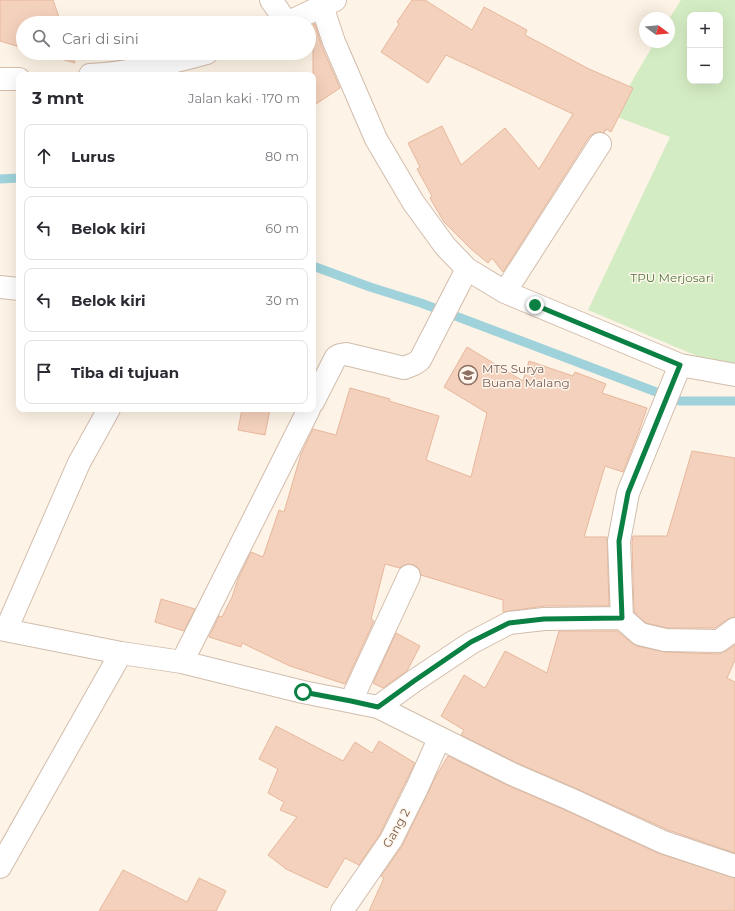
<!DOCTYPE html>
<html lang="id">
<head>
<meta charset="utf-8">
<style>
  body { margin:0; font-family:Montserrat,sans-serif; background:#f7f7f7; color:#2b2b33 }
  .controls { position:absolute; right:12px; top:12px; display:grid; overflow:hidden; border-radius:8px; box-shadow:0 4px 16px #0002 }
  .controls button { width:36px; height:36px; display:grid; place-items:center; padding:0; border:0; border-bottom:1px solid #e1e1e2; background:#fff; color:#2b2b33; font:20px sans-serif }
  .compass { position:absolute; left:639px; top:12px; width:36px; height:36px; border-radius:50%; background:#fff; box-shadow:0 4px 16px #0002; rotate:106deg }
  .stop { position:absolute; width:12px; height:12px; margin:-9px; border:3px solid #0b8043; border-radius:50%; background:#fff }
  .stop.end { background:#0b8043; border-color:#fff; box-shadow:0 1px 4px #0008 }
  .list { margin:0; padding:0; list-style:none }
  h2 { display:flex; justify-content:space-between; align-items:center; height:52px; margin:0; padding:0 16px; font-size:17px }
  h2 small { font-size:13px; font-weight:400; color:#7c7c81 }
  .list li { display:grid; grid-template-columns:26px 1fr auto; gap:12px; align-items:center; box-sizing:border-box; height:64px; margin:0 8px 8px; padding:0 8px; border:1px solid #e1e1e2; border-radius:8px }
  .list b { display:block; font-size:15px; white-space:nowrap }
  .list em { font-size:13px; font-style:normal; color:#7c7c81 }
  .icon { flex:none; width:22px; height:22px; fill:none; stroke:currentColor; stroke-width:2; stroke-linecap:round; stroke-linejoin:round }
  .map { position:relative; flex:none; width:735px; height:911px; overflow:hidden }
  .search { position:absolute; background:#fff; box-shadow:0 4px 16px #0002; left:16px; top:16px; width:300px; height:44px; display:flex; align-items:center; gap:10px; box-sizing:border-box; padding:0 14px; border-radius:22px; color:#7c7c81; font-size:15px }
  .panel { position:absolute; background:#fff; box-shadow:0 4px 16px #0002; left:16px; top:72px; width:300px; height:340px; border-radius:8px }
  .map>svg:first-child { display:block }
</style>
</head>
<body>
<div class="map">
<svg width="735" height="911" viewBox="0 0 735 911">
  <rect width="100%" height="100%" fill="#fdf3e6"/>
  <path fill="#d4ecc3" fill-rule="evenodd" d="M681,0H735V365L716,364L588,310L670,137L612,115L655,42H669V19ZM690,15H720V81H690Z"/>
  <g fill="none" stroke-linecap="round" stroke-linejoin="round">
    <path stroke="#9fd2da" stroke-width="9" d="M0,179L19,178
      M313,266L370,287L421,303L680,401H735"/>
  </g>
  <path fill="#f4d1bc" stroke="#e7b79c" d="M0,0H53L61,23H23V48L0,41Z
    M412,0H425L472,30L484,7L527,30L525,35L589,69L633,88L611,132L606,129L604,133L600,132L595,133L589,137L503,272L492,258L488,263L471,249L444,222L430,198L432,196L417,169L420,167L408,143L442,126L461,165L505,128L539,169L573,114L446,55L428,83L381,52L399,24L397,22Z
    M313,24H315L322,47L340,88L313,106Z
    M40,53H71L75,63Z
    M467,347L523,381L529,361L573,376L575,372L606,384L602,393L647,408L638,434L623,472L605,466L584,537H607L609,606H544L503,612V600L421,575L419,569L414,565L408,564L402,566L400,568L385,564L371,619L374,621L345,684L290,666L242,643L241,647L209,637L219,616L222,617L232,597L238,579L251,552L263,557L279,510L284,512L301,454L313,429L336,435L350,388L390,399L389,401L439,416L426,460L471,477L487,413L444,387Z
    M242,409H270L265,435L238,430Z
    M692,451L735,458V617L728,619L715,628H667L646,623L634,612L632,542L633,536H667Z
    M161,599L195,609L184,631L155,622Z
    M559,631H617L632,643L637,646L665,652L719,654L726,651L735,645V660L727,678L735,682V853L668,830L575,788L517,763L461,735L464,730L441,716L464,675L485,688L505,651L547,673Z
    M396,633L420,646L407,671L383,688L373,683Z
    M276,726L343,761L355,742L372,753L379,741L415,763L380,834L359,865L345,858L327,888L286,869L268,855L297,817L280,810L284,802L268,793L278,769L259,759Z
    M448,756L507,785L565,810L658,853L735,878V911H369L384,878L381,876L402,846L436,776Z
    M123,870L187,902L199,878L226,891L216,911H99Z"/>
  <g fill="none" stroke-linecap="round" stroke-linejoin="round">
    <defs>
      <path id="street" d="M271,0L287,23
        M322,6L334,42L376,139L413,202L445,246L467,269L505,292L680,365L735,375
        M0,287L19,289
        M505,292L600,144
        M313,402L336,357L340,355L346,354L404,368L414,364L420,360L467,269
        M622,618L619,541L628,493L680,365
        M0,629L121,653L182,662L303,692L378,707L512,774L570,799L663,842L735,866
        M6,630L79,463L109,409
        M182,662L309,409
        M351,701L409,576
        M378,707L414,681L471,643L509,623L544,619L622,618L640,634L665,640L719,641L735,629
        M0,867L121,653
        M342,911L391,840L417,788L439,739"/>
      <path id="secondary" d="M287,23L335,0
        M90,75C130,73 168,64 207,53
        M0,79H19"/>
    </defs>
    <use href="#street" stroke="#d2bdad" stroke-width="24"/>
    <use href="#secondary" stroke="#d5bdab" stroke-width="24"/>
    <use href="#street" stroke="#fff" stroke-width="22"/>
    <use href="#secondary" stroke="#fff" stroke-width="22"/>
  </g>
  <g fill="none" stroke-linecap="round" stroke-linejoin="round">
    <path stroke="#0b8043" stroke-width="5" d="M303,692L351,701L378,707L414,681L471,642L509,623L544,619L622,618L619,541L628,493L680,365L535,305"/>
  </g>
  <defs>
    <symbol id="school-ring" viewBox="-11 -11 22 22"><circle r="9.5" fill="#fff7ed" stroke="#8d6e63" stroke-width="1.5"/><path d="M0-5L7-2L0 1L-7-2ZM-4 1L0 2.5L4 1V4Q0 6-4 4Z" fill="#8d6e63"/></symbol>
  </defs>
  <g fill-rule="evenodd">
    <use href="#school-ring" x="457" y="364" width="22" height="22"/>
  </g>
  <g text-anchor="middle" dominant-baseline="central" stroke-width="3" stroke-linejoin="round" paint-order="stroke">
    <g font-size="12" fill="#50783e" stroke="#fff7ed">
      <text x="672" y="277">TPU Merjosari</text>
    </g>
    <g font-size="12" fill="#785e54" stroke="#fff7ed" text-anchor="start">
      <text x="482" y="368">MTS Surya<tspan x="482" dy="14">Buana Malang</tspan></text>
    </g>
    <g font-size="12" fill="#785949" stroke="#fff7ed">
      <text transform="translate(396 828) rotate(-61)">Gang 2</text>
    </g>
  </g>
</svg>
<div class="controls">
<button>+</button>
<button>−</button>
</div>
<svg class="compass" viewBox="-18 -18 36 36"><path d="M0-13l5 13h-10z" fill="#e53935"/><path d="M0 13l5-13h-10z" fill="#7c7c81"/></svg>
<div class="stop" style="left:303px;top:692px"></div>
<div class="stop end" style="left:535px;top:305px"></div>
<div class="search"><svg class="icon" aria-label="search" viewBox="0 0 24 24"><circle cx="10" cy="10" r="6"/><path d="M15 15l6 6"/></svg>Cari di sini</div>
<section class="panel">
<h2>3 mnt<small>Jalan kaki · 170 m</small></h2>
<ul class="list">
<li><svg class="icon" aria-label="ahead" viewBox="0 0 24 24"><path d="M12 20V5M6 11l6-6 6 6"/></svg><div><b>Lurus</b></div><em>80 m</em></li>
<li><svg class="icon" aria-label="left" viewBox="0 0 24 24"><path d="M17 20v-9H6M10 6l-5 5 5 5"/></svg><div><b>Belok kiri</b></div><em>60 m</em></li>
<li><svg class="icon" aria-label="left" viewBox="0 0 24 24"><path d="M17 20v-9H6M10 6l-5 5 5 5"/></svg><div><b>Belok kiri</b></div><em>30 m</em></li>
<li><svg class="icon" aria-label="arrive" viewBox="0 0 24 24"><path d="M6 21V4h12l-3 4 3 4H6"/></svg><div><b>Tiba di tujuan</b></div></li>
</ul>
</section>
</div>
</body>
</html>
